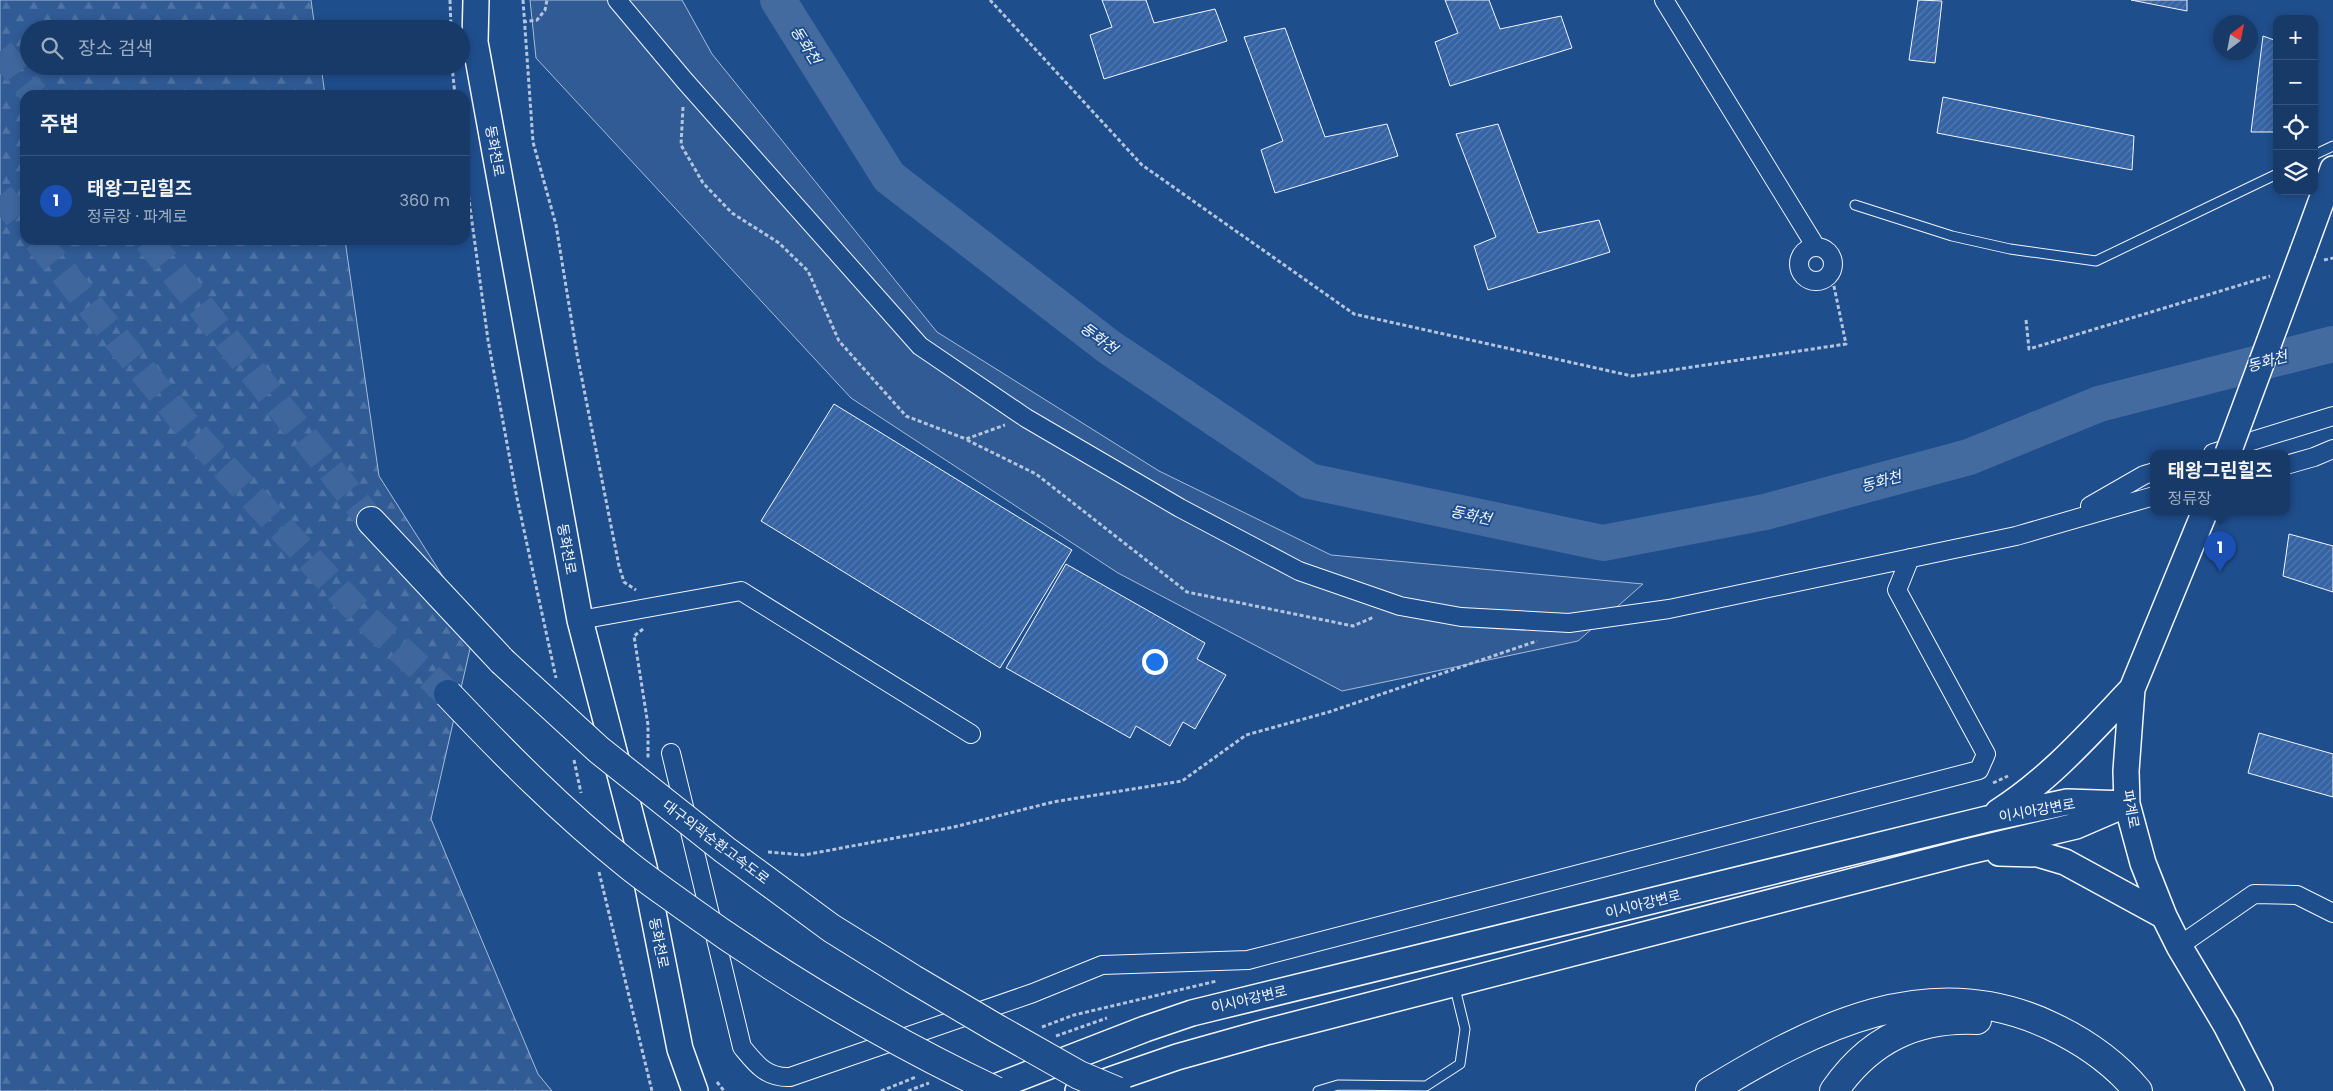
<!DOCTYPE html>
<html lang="ko">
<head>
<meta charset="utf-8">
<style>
  body { margin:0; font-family:Poppins,"Noto Sans KR",sans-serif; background:#20416f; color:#f1f3f6 }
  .controls { position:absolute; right:15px; top:15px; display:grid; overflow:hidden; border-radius:10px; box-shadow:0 2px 8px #0003 }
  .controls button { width:45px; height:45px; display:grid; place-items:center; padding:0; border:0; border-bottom:1px solid #36547d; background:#173a69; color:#f1f3f6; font:25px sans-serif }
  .compass { position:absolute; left:2213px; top:15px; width:45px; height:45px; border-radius:50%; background:#173a69; box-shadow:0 2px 8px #0003; rotate:32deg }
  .you { position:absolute; left:1154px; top:661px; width:18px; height:18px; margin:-12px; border:4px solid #fff; border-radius:50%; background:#1a73e8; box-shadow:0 0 0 8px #1a73e833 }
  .badge { display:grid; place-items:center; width:32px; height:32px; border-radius:50%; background:#ffb74d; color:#fff; font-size:16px; font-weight:700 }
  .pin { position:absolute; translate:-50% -41px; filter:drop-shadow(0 1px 2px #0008) }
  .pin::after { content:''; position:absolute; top:26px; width:18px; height:15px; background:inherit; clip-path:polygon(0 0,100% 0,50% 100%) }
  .popup { position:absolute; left:2150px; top:450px; width:140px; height:65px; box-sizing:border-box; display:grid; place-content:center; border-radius:10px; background:#173a69; filter:drop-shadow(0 1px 4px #0005); font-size:16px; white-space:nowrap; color:#9eadc0 }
  .popup b { font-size:19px; color:#f1f3f6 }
  .popup::after { content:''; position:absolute; left:50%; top:100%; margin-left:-10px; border:10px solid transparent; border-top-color:#173a69 }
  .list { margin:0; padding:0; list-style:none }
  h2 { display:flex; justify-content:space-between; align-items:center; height:65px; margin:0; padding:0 20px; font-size:21px }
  h2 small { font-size:16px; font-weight:400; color:#9eadc0 }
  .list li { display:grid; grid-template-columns:32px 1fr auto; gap:15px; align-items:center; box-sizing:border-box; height:90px; padding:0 20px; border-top:1px solid #36547d }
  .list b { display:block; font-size:19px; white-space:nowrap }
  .list p { margin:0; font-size:16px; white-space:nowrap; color:#9eadc0 }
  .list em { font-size:16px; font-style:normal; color:#9eadc0 }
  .icon { flex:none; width:28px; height:28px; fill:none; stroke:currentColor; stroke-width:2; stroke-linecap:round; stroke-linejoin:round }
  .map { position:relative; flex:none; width:2333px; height:1091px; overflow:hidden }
  .search { position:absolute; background:#173a69; box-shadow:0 2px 8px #0003; left:20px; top:20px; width:450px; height:55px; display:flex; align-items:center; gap:12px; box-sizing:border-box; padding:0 18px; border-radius:28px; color:#9eadc0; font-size:19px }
  .panel { position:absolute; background:#173a69; box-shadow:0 2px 8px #0003; left:20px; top:90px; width:450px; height:155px; border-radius:15px }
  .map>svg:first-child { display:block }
</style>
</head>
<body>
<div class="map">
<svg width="2333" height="1091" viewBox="0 0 2333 1091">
  <defs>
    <pattern id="forest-firs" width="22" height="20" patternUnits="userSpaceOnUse" patternTransform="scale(1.25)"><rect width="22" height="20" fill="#305b95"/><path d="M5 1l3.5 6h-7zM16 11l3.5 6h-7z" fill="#4e73a5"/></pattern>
    <pattern id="building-hatch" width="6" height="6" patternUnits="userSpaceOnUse" patternTransform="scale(1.25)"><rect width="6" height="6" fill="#3563a3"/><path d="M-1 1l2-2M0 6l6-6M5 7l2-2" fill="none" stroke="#537ab1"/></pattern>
  </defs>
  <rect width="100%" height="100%" fill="#1f4e8c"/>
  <path fill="url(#forest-firs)" stroke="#a8bbd7" d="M0,0H311L315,29H29V66H321L325,95H25V240H345L379,476L475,627L431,819L538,1074L552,1091H0Z"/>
  <path fill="#305b95" stroke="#a8bbd7" d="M530,0H682L712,54L937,332L1159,471L1331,555L1643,584L1578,641L1342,691L1118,573L851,398L536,58Z"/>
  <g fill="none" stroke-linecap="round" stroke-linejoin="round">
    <path stroke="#446ba0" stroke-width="36" d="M778,0L889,177L1109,347L1309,481L1603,543L1765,512L1969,457L2099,404L2333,344"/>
  </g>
  <path fill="url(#building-hatch)" stroke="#f2f6ff" d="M1102,0H1146L1154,23L1215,9L1227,41L1104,79L1090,35L1112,27Z
    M1445,0H1489L1500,29L1561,16L1572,48L1450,86L1435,42L1458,33Z
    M1918,0L1942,1L1935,63L1909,60Z
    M2131,0H2187V11Z
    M1285,28L1325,137L1387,124L1398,156L1275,193L1261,150L1283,141L1244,37Z
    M2263,36L2277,41V132H2251Z
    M1943,97L2134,136L2132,170L1937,133Z
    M1498,124L1538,233L1599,220L1610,252L1488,290L1474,246L1496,237L1456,134Z
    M834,404L1072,550L1000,668L761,521Z
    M2289,534L2333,546V592L2283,576Z
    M1066,564L1205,643L1197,659L1226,675L1195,729L1183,722L1170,746L1136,726L1130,738L1006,668Z
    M2259,733L2333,754V797L2248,773Z"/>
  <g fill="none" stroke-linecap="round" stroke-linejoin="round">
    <path stroke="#3f679d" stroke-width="28" stroke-dasharray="28 14" stroke-linecap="butt" d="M0,51L35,95
      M0,195L25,226
      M37,240L193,433L354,607L448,694
      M148,240L371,521"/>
    <defs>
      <path id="service" d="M2314,155L2333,146
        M1855,205L1952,236L2010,249L2096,261L2277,174
        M1318,1091L1338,1085L1426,1086L1460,1064L1465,1029L1454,984"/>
      <path id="minor" d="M617,0L685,81L920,346L1026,418L1180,508L1299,571L1400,606L1461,617L1569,623L1669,609L2016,536L2154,496
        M1664,0L1816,247
        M1799 264a17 17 0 1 1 34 0a17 17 0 1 1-34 0Z
        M2213,453L2333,416
        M2286,465L2314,457L2333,449
        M2090,506L2144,475L2154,472
        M580,620L741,591L971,734
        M671,753L742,1047C756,1064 766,1078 790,1077L1033,993L1102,965L1248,960L1979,770L1986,754L1897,590L1910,558
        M2179,946L2254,894L2297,895L2333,913"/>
      <path id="secondary" d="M476,0L475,42L580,620L644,867L680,1049L695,1091
        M2303,251L2333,169
        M2205,511L2132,689L2126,771L2127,804L2143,863L2164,916L2179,946L2226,1025L2260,1091
        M1998,812C2050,779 2090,733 2132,689
        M1999,853L2038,854L2065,862L2164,916
        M985,1091L1145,1029L1192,1013L1987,819L2067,802L2127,804
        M1078,1091L1177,1057L1266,1032L1966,852L2076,826L2120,807"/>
      <path id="motorway" d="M371,521L502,661
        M1710,1091C1815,1027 1930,968 2051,1026C2085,1042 2114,1062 2138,1091
        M1834,1091C1869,1040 1916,1017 1977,1020"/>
    </defs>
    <use href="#service" stroke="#f2f6ff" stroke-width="11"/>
    <use href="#minor" stroke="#f2f6ff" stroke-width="20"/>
    <use href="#secondary" stroke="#f2f6ff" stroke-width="28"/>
    <use href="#motorway" stroke="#f2f6ff" stroke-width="30"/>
    <path stroke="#b3c4dc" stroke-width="3" stroke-dasharray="4 2.5" stroke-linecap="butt" d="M450,0L451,29
      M523,0L533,142L556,225L577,354L619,566L624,582L636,590
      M990,0L1142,165L1354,314L1632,376L1846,344L1831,272
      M523,22L537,20L545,10L547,0
      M452,66L455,95
      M683,107L681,145L703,183L732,213L779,243L808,271L839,341L906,416L966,439L1005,425
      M465,170L488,340L517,498L556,678
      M2324,260L2333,258
      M2026,320L2029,349L2270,276
      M967,440L1036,474L1187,592L1353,626L1374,617
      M643,629L634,636L648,725V760
      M574,760L581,793
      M1993,783L2008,776
      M768,852L804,855L954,827L1053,802L1182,781L1246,735L1329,712L1537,641
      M599,872L652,1091
      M1042,1027L1074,1015L1217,981
      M1056,1036L1107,1018
      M717,1082L724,1091
      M881,1091L916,1077
      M908,1091L929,1083"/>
    <use href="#service" stroke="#1f4e8c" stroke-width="9"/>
    <use href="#minor" stroke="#1f4e8c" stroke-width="18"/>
    <use href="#secondary" stroke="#1f4e8c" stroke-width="25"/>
    <use href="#motorway" stroke="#1f4e8c" stroke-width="28"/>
    <defs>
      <path id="secondary-bridge" d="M2228,453L2303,251"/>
      <path id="motorway-bridge" d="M502,661L599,750L725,850L831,928L913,979L996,1028L1079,1075L1117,1091
        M448,694C504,753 562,812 626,863C644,878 665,892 684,906C782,977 887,1039 996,1091"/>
    </defs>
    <use href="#secondary-bridge" stroke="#f2f6ff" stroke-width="28" stroke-linecap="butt"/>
    <use href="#motorway-bridge" stroke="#f2f6ff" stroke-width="30" stroke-linecap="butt"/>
    <use href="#secondary-bridge" stroke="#1f4e8c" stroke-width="25"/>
    <use href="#motorway-bridge" stroke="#1f4e8c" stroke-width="28"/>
  </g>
  <g text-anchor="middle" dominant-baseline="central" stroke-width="4" stroke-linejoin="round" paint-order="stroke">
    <g font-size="14" fill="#f2f6ff" stroke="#1f4e8c">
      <text transform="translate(495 151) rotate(80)">동화천로</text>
      <text transform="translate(567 549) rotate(80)">동화천로</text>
      <text transform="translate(2131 809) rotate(80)">파계로</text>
      <text transform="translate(2037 810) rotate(-10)">이시아강변로</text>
      <text transform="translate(716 842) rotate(37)">대구외곽순환고속도로</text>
      <text transform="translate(1643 904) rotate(-14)">이시아강변로</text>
      <text transform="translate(659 943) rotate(79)">동화천로</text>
      <text transform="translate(1249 999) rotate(-13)">이시아강변로</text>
    </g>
    <g font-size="15" font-style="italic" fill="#f2f6ff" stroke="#1f4e8c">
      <text transform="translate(806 45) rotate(58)">동화천</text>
      <text transform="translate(1099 338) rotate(37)">동화천</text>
      <text transform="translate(2267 361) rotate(-15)">동화천</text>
      <text transform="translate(1881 481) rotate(-15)">동화천</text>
      <text transform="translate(1471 515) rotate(12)">동화천</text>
    </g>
  </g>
</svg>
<div class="controls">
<button>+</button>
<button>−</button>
<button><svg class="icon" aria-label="locate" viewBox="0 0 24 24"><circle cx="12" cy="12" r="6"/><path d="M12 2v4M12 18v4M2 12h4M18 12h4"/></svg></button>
<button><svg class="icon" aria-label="layers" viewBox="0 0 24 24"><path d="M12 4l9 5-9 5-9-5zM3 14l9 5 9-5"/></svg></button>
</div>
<svg class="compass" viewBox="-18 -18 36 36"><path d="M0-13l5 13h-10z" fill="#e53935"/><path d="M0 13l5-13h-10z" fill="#9eadc0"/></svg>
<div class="you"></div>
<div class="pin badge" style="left:2220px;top:572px;background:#1a4fb4">1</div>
<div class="popup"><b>태왕그린힐즈</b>정류장</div>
<div class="search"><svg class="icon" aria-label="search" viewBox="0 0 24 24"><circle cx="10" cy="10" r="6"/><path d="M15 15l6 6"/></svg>장소 검색</div>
<section class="panel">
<h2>주변<small></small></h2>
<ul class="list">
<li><span class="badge" style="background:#1a4fb4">1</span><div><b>태왕그린힐즈</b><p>정류장 · 파계로</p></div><em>360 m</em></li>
</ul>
</section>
</div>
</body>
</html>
